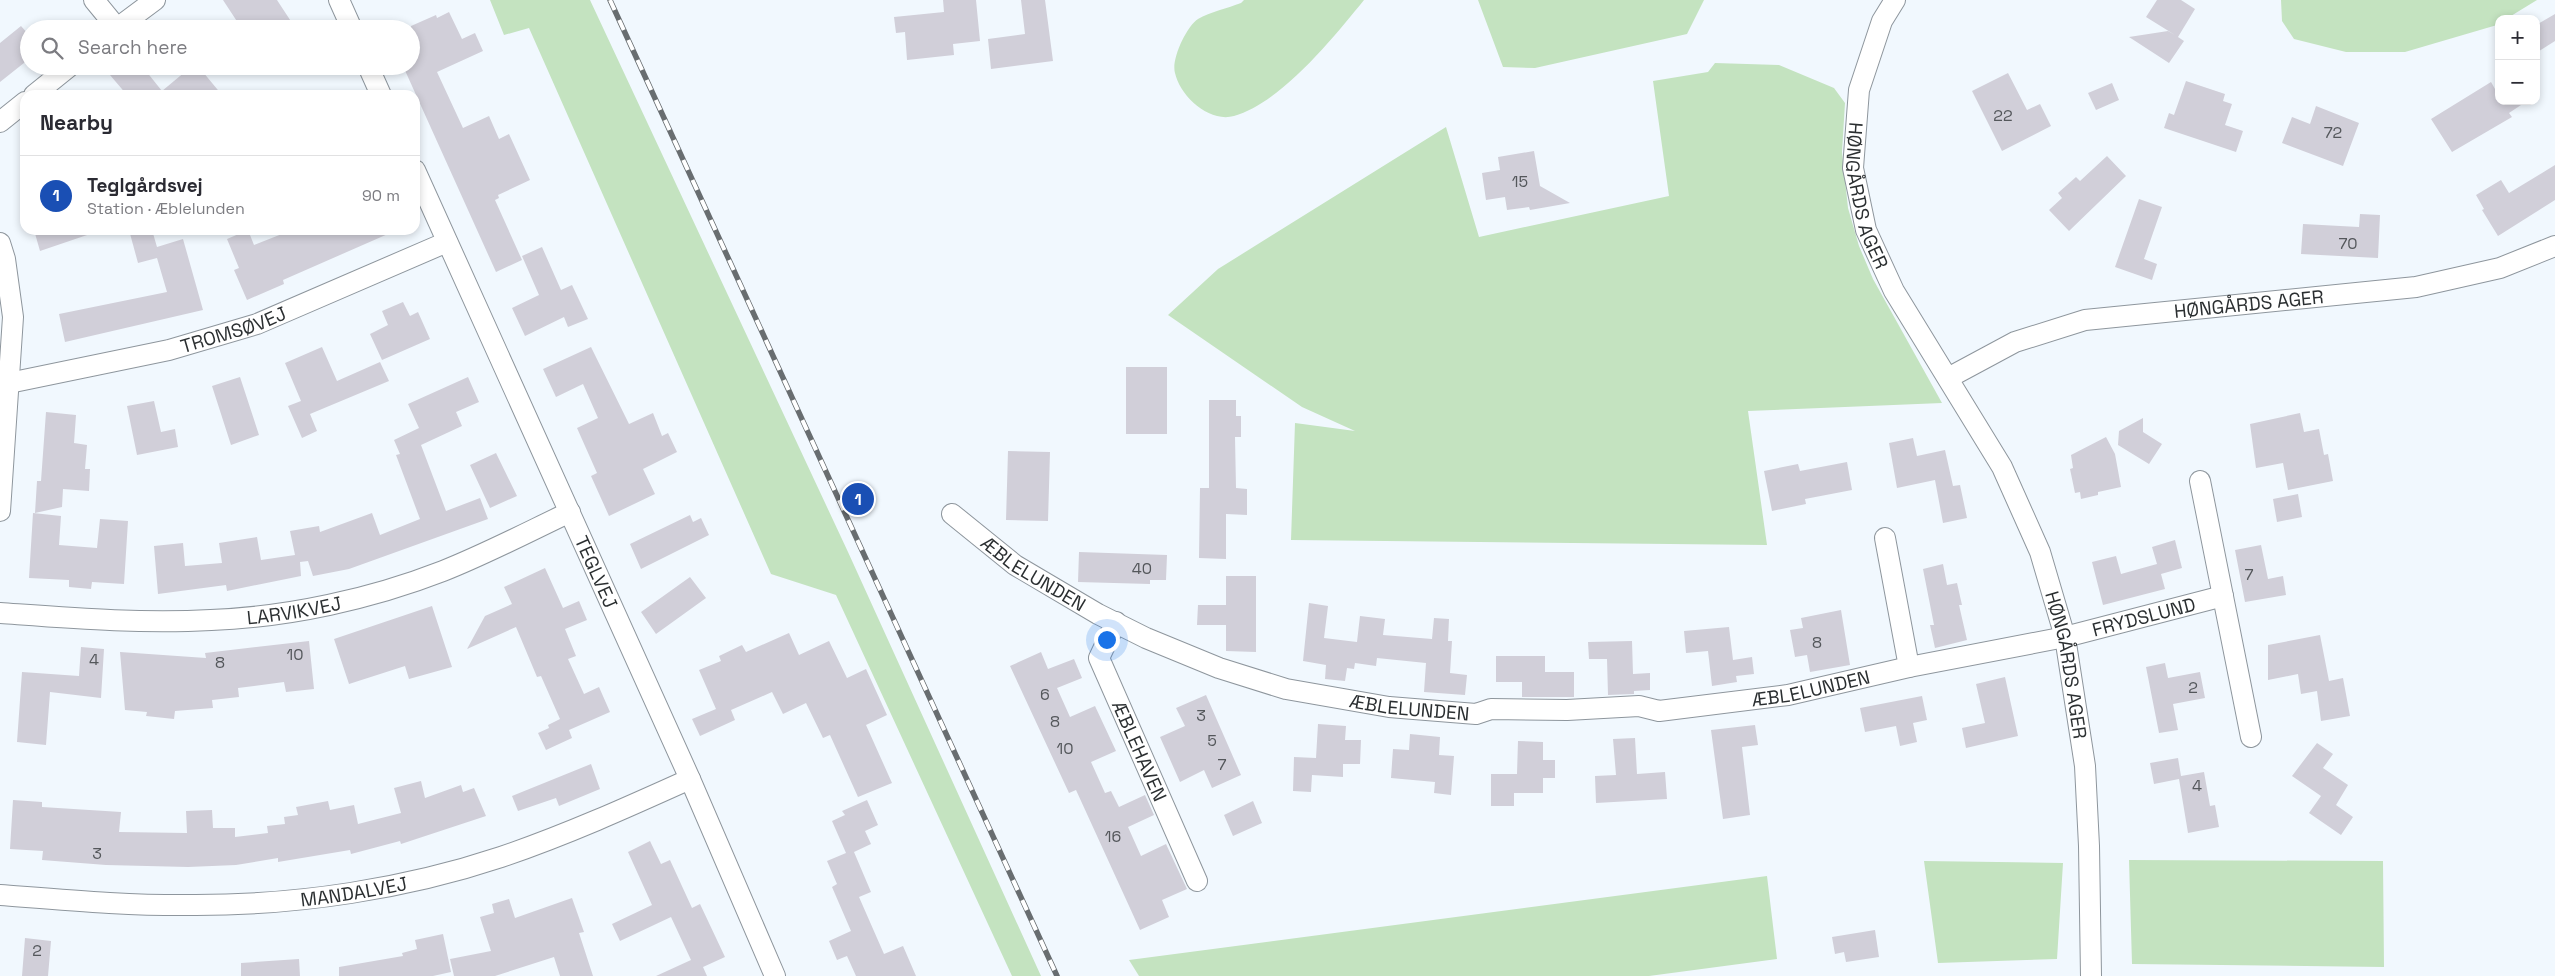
<!DOCTYPE html>
<html lang="en">
<head>
<meta charset="utf-8">
<style>
  body { margin:0; font-family:"Space Grotesk",sans-serif; background:#f7f7f7; color:#2b2b33 }
  .controls { position:absolute; right:15px; top:15px; display:grid; overflow:hidden; border-radius:10px; box-shadow:0 2px 8px #0003 }
  .controls button { width:45px; height:45px; display:grid; place-items:center; padding:0; border:0; border-bottom:1px solid #e1e1e2; background:#fff; color:#2b2b33; font:25px sans-serif }
  .you { position:absolute; left:1106px; top:639px; width:18px; height:18px; margin:-12px; border:4px solid #fff; border-radius:50%; background:#1a73e8; box-shadow:0 0 0 8px #1a73e833 }
  .badge { display:grid; place-items:center; width:32px; height:32px; border-radius:50%; background:#428475; color:#fff; font-size:16px; font-weight:700 }
  .pin { position:absolute; translate:-50% -50%; border:2px solid #fff; box-shadow:0 1px 5px #0006 }
  .list { margin:0; padding:0; list-style:none }
  h2 { display:flex; justify-content:space-between; align-items:center; height:65px; margin:0; padding:0 20px; font-size:21px }
  h2 small { font-size:16px; font-weight:400; color:#7c7c81 }
  .list li { display:grid; grid-template-columns:32px 1fr auto; gap:15px; align-items:center; box-sizing:border-box; height:80px; padding:0 20px; border-top:1px solid #e1e1e2 }
  .list b { display:block; font-size:19px; white-space:nowrap }
  .list p { margin:0; font-size:16px; white-space:nowrap; color:#7c7c81 }
  .list em { font-size:16px; font-style:normal; color:#7c7c81 }
  .icon { flex:none; width:28px; height:28px; fill:none; stroke:currentColor; stroke-width:2; stroke-linecap:round; stroke-linejoin:round }
  .map { position:relative; flex:none; width:2555px; height:976px; overflow:hidden }
  .search { position:absolute; background:#fff; box-shadow:0 2px 8px #0003; left:20px; top:20px; width:400px; height:55px; display:flex; align-items:center; gap:12px; box-sizing:border-box; padding:0 18px; border-radius:28px; color:#7c7c81; font-size:19px }
  .panel { position:absolute; background:#fff; box-shadow:0 2px 8px #0003; left:20px; top:90px; width:400px; height:145px; border-radius:15px }
  .map>svg:first-child { display:block }
</style>
</head>
<body>
<div class="map">
<svg width="2555" height="976" viewBox="0 0 2555 976">
  <rect width="100%" height="100%" fill="#f1f8fe"/>
  <path fill="#c4e3c0" d="M490,0H590L848,552L1041,976H1012L836,595L771,574L529,28L504,35Z
    M1244,0H1364C1334,37 1281,103 1234,116C1209,123 1180,96 1175,73C1171,60 1186,27 1198,19C1210,12 1228,8 1241,3Z
    M1478,0H1704L1687,34L1535,68L1503,67Z
    M2281,0H2537L2506,19H2499L2497,25L2405,52H2346L2294,39L2282,21Z
    M1715,63L1779,65L1834,88L1845,103L1842,152L1848,208L1859,246L1873,279L1942,403L1748,411L1767,545L1291,540L1295,423L1355,431L1302,407L1168,315L1218,269L1446,127L1479,237L1669,196L1653,81L1708,72Z
    M2129,860L2383,861L2384,967L2132,964Z
    M1924,861L2063,863L2057,959L1938,963Z
    M1767,876L1777,959L1649,976H1139L1129,960Z"/>
  <path fill="#d1cfd9" d="M223,0H277L296,29H242Z
    M943,0H976L980,41L953,44L954,55L907,60L905,32L896,33L894,17L944,12Z
    M1021,0H1045L1053,61L991,69L988,39L1025,34Z
    M2157,0H2181L2195,9L2178,37L2184,41L2169,63L2129,37L2168,31L2175,35L2146,17Z
    M449,12L462,39L475,33L483,51L437,72L463,128L489,116L499,139L509,134L530,180L498,195L499,198L495,200L522,260L496,272L403,66H411V26L436,15L437,18Z
    M2555,14V41L2536,53V25Z
    M21,26L29,35V59L0,82V43Z
    M121,66H142L162,91L192,66H198L222,95H127L110,75Z
    M2008,73L2027,110L2040,104L2051,126L2002,151L1972,91Z
    M2186,81L2225,94L2223,101L2232,104L2225,125L2243,131L2236,152L2164,128L2169,113L2174,115Z
    M2491,82L2499,96V101H2527L2509,113L2512,117L2452,152L2431,119Z
    M2112,83L2119,100L2096,110L2088,93Z
    M2316,106L2359,123L2343,166L2282,143L2292,117L2310,124Z
    M1534,151L1540,186L1570,203L1530,210L1529,207L1507,210L1505,197L1486,200L1482,173L1500,170L1498,157Z
    M2107,156L2126,176L2069,231L2049,210L2062,198L2058,193L2076,177L2080,181Z
    M2555,165V200L2498,236L2482,210L2484,209L2476,195L2501,180L2509,193Z
    M2139,199L2162,207L2144,259L2157,264L2152,280L2115,267Z
    M2360,214L2380,215L2378,258L2301,254L2303,224L2359,227Z
    M34,230H93V233L40,251Z
    M129,230H152L157,247L183,239L203,310L65,342L59,314L167,292L157,258L138,263Z
    M248,230L254,245L292,230H397L283,280L284,284L247,300L234,270L239,268L227,239Z
    M542,247L561,290L572,285L588,319L568,327L564,317L525,336L512,308L539,295L522,256Z
    M403,302L410,316L418,312L430,339L382,360L370,334L388,325L382,311Z
    M322,347L337,381L380,362L389,381L310,414L317,431L302,438L288,406L301,401L285,363Z
    M591,347L629,424L653,413L662,436L668,433L677,452L643,469L655,494L609,516L591,476L597,473L577,428L598,418L583,384L556,397L543,369Z
    M1126,367H1167V434H1126Z
    M240,377L259,435L231,445L212,386Z
    M468,377L479,402L456,412L462,426L421,445L446,511L480,498L488,519L349,569L313,576L308,561L300,562L301,576L227,591L226,585L158,594L154,546L183,543L185,566L222,563L219,543L257,537L261,560L295,555L290,531L319,526L320,532L372,513L380,535L420,519L396,455L400,454L394,440L419,428L408,404Z
    M1209,400H1236V416H1241V437H1235L1236,488L1247,489V515L1226,514V559L1199,558L1200,488H1209Z
    M154,401L161,432L175,429L178,447L137,455L127,406Z
    M46,412L76,415L74,443L87,445L85,469H90L89,491L63,489L62,507L35,513L37,481H41Z
    M2300,413L2304,432L2319,429L2324,455L2328,454L2333,481L2288,490L2283,463L2256,468L2250,424Z
    M2143,418V432L2162,444L2149,464L2118,445L2119,431Z
    M2106,437L2115,454L2121,487L2098,492V495L2081,499L2080,492L2075,493L2070,469L2073,468L2071,455Z
    M1913,438L1917,456L1945,450L1953,486L1960,485L1967,518L1943,523L1935,480L1897,488L1889,443Z
    M1008,451L1050,452L1048,521L1006,520Z
    M496,453L517,496L490,508L470,465Z
    M1847,462L1852,490L1805,499L1806,504L1772,511L1764,471L1798,464L1800,471Z
    M2298,494L2302,517L2277,522L2273,499Z
    M33,513L61,516L59,545L97,548L100,519L128,521L124,584L92,582L91,589L69,587V580L29,578Z
    M690,515L693,522L701,518L709,535L641,569L630,544Z
    M2175,540L2182,568L2161,574L2165,589L2103,605L2092,562L2116,556L2121,574L2157,564L2152,547Z
    M2261,545L2268,579L2283,576L2286,595L2245,602L2235,550Z
    M1079,552L1167,555L1166,580H1150V584L1078,582Z
    M1943,564L1947,585L1957,583L1962,605H1959L1967,640L1935,648L1930,625H1934L1923,569Z
    M545,568L563,608L579,601L587,620L565,629L576,656L568,659L584,694L599,687L610,712L569,730L572,738L546,750L538,733L549,728L548,725L560,719L541,676L537,677L516,627L467,649L485,616L512,604L504,587Z
    M1226,576H1256V652L1226,651V625H1197L1198,605H1226Z
    M690,577L706,598L656,634L641,612Z
    M1309,603L1328,606L1324,638L1357,642L1360,616L1385,619L1383,635L1432,639L1434,618L1449,619L1448,641H1452L1450,673L1467,675L1465,695L1424,692L1426,663L1377,658L1376,666L1355,663L1354,669L1347,668L1345,681L1325,679L1326,665L1303,661Z
    M432,606L452,667L409,679L405,666L349,684L334,639Z
    M1841,610L1850,665L1810,672L1807,655L1795,657L1790,630L1803,628L1801,618Z
    M1729,627L1733,660L1752,657L1754,674L1736,676L1737,682L1712,686L1708,651L1686,653L1684,631Z
    M789,633L799,655L829,641L847,678L866,669L887,715L866,725L892,783L858,797L830,735L823,738L806,703L783,714L772,692L731,710L735,720L700,736L692,719L716,709L699,670L721,661L719,656L742,645L746,652Z
    M2320,635L2329,681L2343,678L2350,716L2321,721L2317,691L2301,694L2298,674L2268,680V645Z
    M309,641L314,689L286,692L284,682L238,688L239,697L212,700L213,708L175,711L174,719L146,716L147,712L125,710L120,652L206,658L205,653Z
    M1632,641L1633,674L1650,673V690L1634,691V694L1608,695L1607,659H1589L1588,642Z
    M81,647L104,649L101,698L50,692L46,745L17,742L22,672L79,676Z
    M1041,652L1048,669L1074,659L1082,678L1057,688L1070,717L1095,706L1116,751L1091,762L1105,793L1111,791L1119,807L1145,795L1154,815L1128,827L1141,856L1166,844L1187,889L1162,900L1169,917L1140,930L1076,790L1069,793L1010,666Z
    M1496,656H1545V672H1574V697H1522V682H1496Z
    M2165,663L2168,678L2200,672L2205,698L2173,704L2178,730L2159,733L2146,667Z
    M2005,677L2018,736L1966,748L1962,728L1985,723L1976,684Z
    M1206,695L1241,775L1212,788L1204,770L1180,782L1160,737L1185,726L1176,708Z
    M1922,696L1927,720L1913,723L1917,742L1900,746L1896,726L1865,732L1860,708Z
    M1318,724L1346,726L1345,740H1361L1360,764H1343V777L1312,775L1311,792L1293,791L1294,757L1316,758Z
    M1755,725L1758,745L1742,747L1750,815L1723,819L1711,730Z
    M1410,734L1440,737L1439,755L1454,756L1451,795L1434,793L1435,782L1391,778L1393,749L1409,750Z
    M1635,738L1637,774L1665,772L1667,799L1596,803L1595,776L1616,775L1613,739Z
    M1518,741L1543,742V760H1555V778H1543V793H1514V806H1491V774H1517Z
    M2317,743L2333,754L2323,768L2348,785L2336,805L2353,817L2341,835L2309,813L2321,796L2292,776Z
    M2178,758L2181,776L2204,772L2210,806L2215,805L2219,827L2188,833L2179,779L2154,784L2150,763Z
    M591,764L600,789L559,806L556,798L518,811L512,796Z
    M421,781L425,798L461,785L463,792L474,788L486,816L401,844L400,841L351,854L350,850L278,862V858L236,865L188,867L106,865L42,860L43,851L10,849L13,800L42,802V807L121,812L119,832L187,833L186,811L212,810L213,828H235V837L268,833L267,826L285,824L284,817L298,815L296,807L328,801L330,810L354,805L358,824L401,813L394,788Z
    M867,800L878,825L865,831L871,844L854,852L871,892L859,897L884,954L903,946L916,976H856L847,956L837,960L829,941L851,931L832,887L837,884L827,861L846,853L832,821L845,815L842,811Z
    M1253,801L1262,823L1233,836L1224,815Z
    M650,841L661,864L670,860L692,908L700,904L725,957L703,967L707,976H656L691,960L671,917L620,941L612,924L652,905L628,852Z
    M572,898L584,932L579,933L593,976H560L554,957L495,976H454L450,959L491,951L480,917L494,913L492,904L509,899L515,918Z
    M1875,930L1879,957L1846,962L1844,952L1835,954L1832,937Z
    M443,934L451,972L433,976H339V967L403,956L402,953L417,949L415,940Z
    M25,938L51,941L48,976H22Z
    M299,959L300,976H241V963Z"/>
  <g fill="none" stroke-linecap="round" stroke-linejoin="round">
    <defs>
      <g id="street">
        <path d="M94,0L117,28"/>
        <path d="M339,0L352,29"/>
        <path id="s1" d="M1895,0L1882,21L1859,90L1853,168L1866,230L1894,291L2002,467L2040,552L2065,637L2085,766L2089,846L2091,976"/>
        <path d="M116,29L155,0"/>
        <path d="M368,66L381,95"/>
        <path d="M34,95L70,66"/>
        <path d="M0,122L25,102"/>
        <path id="s2" d="M415,170L690,779L775,976"/>
        <path d="M0,243L5,259L13,317L0,511"/>
        <path id="s3" d="M1948,378L2015,342L2085,320L2416,287L2500,268L2555,246"/>
        <path id="s4" d="M9,383L169,350L257,324L447,242"/>
        <path d="M2200,481L2251,737"/>
        <path id="s5" d="M952,514L1015,565L1098,614L1146,638L1219,668L1286,689L1389,707L1476,714L1491,709L1567,710L1639,706L1659,711L1788,695L1909,667L2065,637L2223,596"/>
        <path d="M1885,538L1909,667"/>
        <path id="s6" d="M0,613C70,618 141,624 211,620C289,617 371,599 443,571C486,554 528,532 570,512"/>
        <path id="s7" d="M1116,622L1099,658L1197,881"/>
        <path id="s8" d="M0,895C65,900 131,906 196,905C298,905 405,889 501,857C566,835 628,807 690,779"/>
      </g>
    </defs>
    <use href="#street" stroke="#8e969d" stroke-width="22"/>
    <use href="#street" stroke="#fff" stroke-width="20"/>
    <defs>
      <path id="rail" d="M610,0L1057,976"/>
    </defs>
    <use href="#rail" stroke="#686d70" stroke-width="5.5"/>
    <use href="#rail" stroke="#fff" stroke-width="4" stroke-dasharray="11" stroke-linecap="butt"/>
  </g>
  <g text-anchor="middle" dominant-baseline="central" stroke-width="4" stroke-linejoin="round" paint-order="stroke">
    <g font-size="16" fill="#54575b">
      <text x="2003" y="115">22</text>
      <text x="2333" y="132">72</text>
      <text x="1520" y="181">15</text>
      <text x="2348" y="243">70</text>
      <text x="1142" y="568">40</text>
      <text x="2249" y="574">7</text>
      <text x="1817" y="642">8</text>
      <text x="295" y="654">10</text>
      <text x="94" y="659">4</text>
      <text x="220" y="662">8</text>
      <text x="2193" y="687">2</text>
      <text x="1045" y="694">6</text>
      <text x="1201" y="715">3</text>
      <text x="1055" y="721">8</text>
      <text x="1212" y="740">5</text>
      <text x="1065" y="748">10</text>
      <text x="1222" y="764">7</text>
      <text x="2197" y="785">4</text>
      <text x="1113" y="836">16</text>
      <text x="97" y="853">3</text>
      <text x="37" y="950">2</text>
    </g>
    <g font-size="19" fill="#2b2f31" stroke="#fff">
      <text stroke="none"><textPath href="#s1" startOffset="205">HØNGÅRDS AGER</textPath></text>
      <text stroke="none"><textPath href="#s3" startOffset="314">HØNGÅRDS AGER</textPath></text>
      <text stroke="none"><textPath href="#s4" startOffset="231">TROMSØVEJ</textPath></text>
      <text stroke="none"><textPath href="#s2" startOffset="441">TEGLVEJ</textPath></text>
      <text stroke="none"><textPath href="#s5" startOffset="101">ÆBLELUNDEN</textPath></text>
      <text stroke="none"><textPath href="#s6" startOffset="295">LARVIKVEJ</textPath></text>
      <text stroke="none"><textPath href="#s5" startOffset="1251">FRYDSLUND</textPath></text>
      <text stroke="none"><textPath href="#s1" startOffset="722">HØNGÅRDS AGER</textPath></text>
      <text stroke="none"><textPath href="#s5" startOffset="910">ÆBLELUNDEN</textPath></text>
      <text stroke="none"><textPath href="#s5" startOffset="505">ÆBLELUNDEN</textPath></text>
      <text stroke="none"><textPath href="#s7" startOffset="141">ÆBLEHAVEN</textPath></text>
      <text stroke="none"><textPath href="#s8" startOffset="355">MANDALVEJ</textPath></text>
    </g>
  </g>
</svg>
<div class="controls">
<button>+</button>
<button>−</button>
</div>
<div class="you"></div>
<div class="pin badge" style="left:858px;top:499px;background:#1a4fb4">1</div>
<div class="search"><svg class="icon" aria-label="search" viewBox="0 0 24 24"><circle cx="10" cy="10" r="6"/><path d="M15 15l6 6"/></svg>Search here</div>
<section class="panel">
<h2>Nearby<small></small></h2>
<ul class="list">
<li><span class="badge" style="background:#1a4fb4">1</span><div><b>Teglgårdsvej</b><p>Station · Æblelunden</p></div><em>90 m</em></li>
</ul>
</section>
</div>
</body>
</html>
